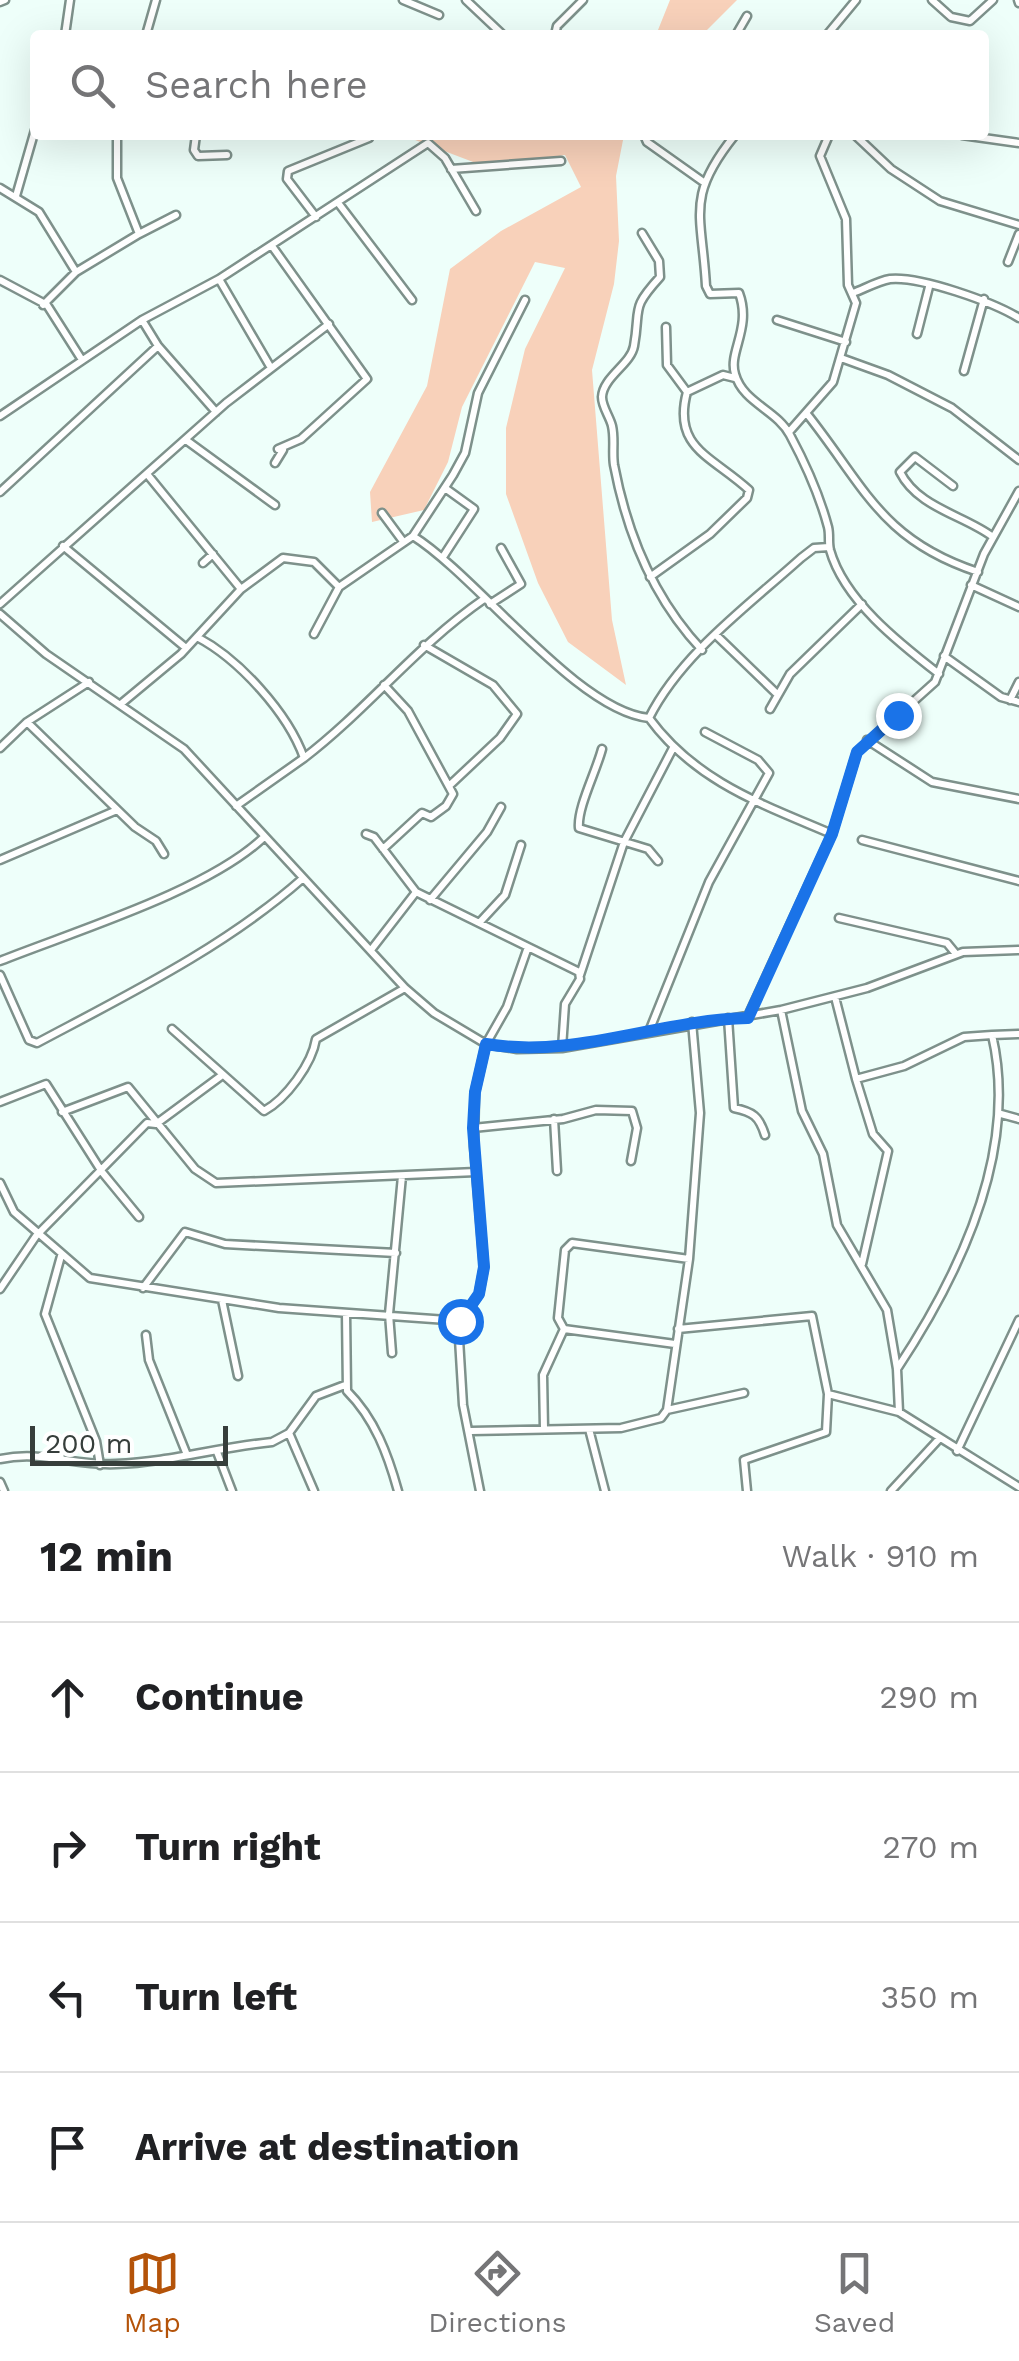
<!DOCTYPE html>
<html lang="en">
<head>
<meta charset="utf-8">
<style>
  body { margin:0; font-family:"Work Sans",sans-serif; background:#f6f6f6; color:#202124 }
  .scale { position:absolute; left:30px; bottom:25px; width:198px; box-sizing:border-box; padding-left:10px; border:5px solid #363e3b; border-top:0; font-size:28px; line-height:35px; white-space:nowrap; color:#363e3b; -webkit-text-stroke:8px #fff; paint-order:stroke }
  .stop { position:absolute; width:30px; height:30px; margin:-22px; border:8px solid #1a73e8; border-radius:50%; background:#fff }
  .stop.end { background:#1a73e8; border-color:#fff; box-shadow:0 2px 10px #0008 }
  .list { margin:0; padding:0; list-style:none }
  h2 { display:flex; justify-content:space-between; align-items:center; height:130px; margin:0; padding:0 40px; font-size:42px }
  h2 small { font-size:32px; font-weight:400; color:#757577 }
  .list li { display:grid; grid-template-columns:65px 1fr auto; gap:30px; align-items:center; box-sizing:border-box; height:150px; padding:0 40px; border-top:2px solid #e0e0e0 }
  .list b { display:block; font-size:38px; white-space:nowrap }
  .list em { font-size:32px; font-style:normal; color:#757577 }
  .icon { flex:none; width:55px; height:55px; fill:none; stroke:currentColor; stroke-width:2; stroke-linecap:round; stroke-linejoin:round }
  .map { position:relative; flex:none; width:1019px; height:1491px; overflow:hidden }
  .search { position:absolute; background:#fff; box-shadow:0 10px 40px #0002; left:30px; right:30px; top:30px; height:110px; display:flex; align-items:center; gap:25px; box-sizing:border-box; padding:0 35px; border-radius:10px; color:#757577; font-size:38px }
  .sheet { height:730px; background:#fff }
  nav { display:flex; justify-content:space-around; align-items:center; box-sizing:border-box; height:140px; border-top:2px solid #e0e0e0; background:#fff; font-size:28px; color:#757577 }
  nav a { display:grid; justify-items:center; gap:5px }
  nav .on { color:#b45309 }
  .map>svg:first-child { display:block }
</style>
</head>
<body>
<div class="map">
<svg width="1019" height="1491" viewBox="0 0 1019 1491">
  <rect width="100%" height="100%" fill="#eefffa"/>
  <path fill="#f8d1ba" d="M670,0H737L702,35H656Z
    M402,135H624L616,176L619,241L614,284L592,370L612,620L626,685L568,642L538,583L506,494V428L525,349L565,268L535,262L462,407L448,462L424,510L372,522L370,492L427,386L450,269L501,231L581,187L565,155L489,168Z"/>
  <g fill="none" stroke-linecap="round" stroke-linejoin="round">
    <defs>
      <path id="minor" d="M403,0L439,15
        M466,0L503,35
        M932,0L951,17L970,21L993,0
        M1018,0L1019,3
        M0,2L5,0
        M65,35L70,0
        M146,35L156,0
        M555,35L557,26L583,0
        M736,35L747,16
        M827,35L856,0
        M196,135L194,150L198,156L227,155
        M644,135L647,142L702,181
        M735,135C685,197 702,214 706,286L710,294L739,293C752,328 728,352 735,374C743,403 777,410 790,435C805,463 820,497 828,527C830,535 828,542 830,550C844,600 899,643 939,674
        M855,135L891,169L940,201L1019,225
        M962,135L1019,143
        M451,169L561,161
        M0,188L39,212L76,272
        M16,196L35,130
        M339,204L412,300
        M316,217L287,179L288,171L369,138
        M642,233L659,261L660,277C630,310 641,307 634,346C631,364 603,377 602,397C602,407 610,417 612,426C615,439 612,452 614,465C627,534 654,599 702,650
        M139,234L176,215
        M272,246L367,379L301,439L278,449
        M1008,262L1019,234
        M219,279L271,368
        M0,280L47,305L82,360
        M853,293C864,289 878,281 890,279C920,276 993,302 1019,318
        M43,305L76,272L139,234L117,178V135
        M142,320L158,346L216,412
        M777,320L846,342
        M666,327L667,365L687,392
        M917,334L929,287
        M841,358L888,375L952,408L1019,460
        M964,371L984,299
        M807,414C865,487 881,540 978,572
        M0,416L142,320L219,279L428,143L445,158L476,211
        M789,432L833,382L856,303L848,285L846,219L820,156L829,135
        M186,440L275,505
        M275,463L283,450
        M147,474L241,589
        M953,486L915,457L900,472C918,508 964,515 993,537
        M0,492L158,346
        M382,513L402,540
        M413,536C478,577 577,711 649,718C681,654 749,605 801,558L814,548L829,547
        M63,546L186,648
        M443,557L474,509L445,488
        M203,563L213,554
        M650,577L710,534L747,498L749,490C712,456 672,448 687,392L723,375L735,378
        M971,585L1019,607
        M0,604L226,403L329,324
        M490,604L521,584L501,548
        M0,614L46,654L184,749L405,988L434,1013L486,1044L517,1049L562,1048L781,1010L867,988L963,952L1019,950
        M314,634L339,587L413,536L453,475L465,453L478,393L525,300
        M717,636L777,694
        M197,637C239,659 288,713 304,758C368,709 416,646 484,599
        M424,645L493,685L517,714L500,738L450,785
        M944,656L1001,697L1019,702
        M1010,700L1019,682
        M122,703L181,654L241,589L283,558L314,562L339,587
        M770,709L790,674L862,604
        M649,718C696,782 762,804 832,834
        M27,722L135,827L156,841L164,854
        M867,740L932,782L1019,799
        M0,748L27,722L89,682
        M602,749C596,772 577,808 579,828L648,849L658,861
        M236,806L304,758
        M366,834L374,837L416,892L579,972L580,979L565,1004L562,1048
        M862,840L1019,881
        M383,849L422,813L431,817L446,806L453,794L408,711L384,685
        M0,860L117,810
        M430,900L487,832L501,807
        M839,918L947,943L956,954
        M480,922L505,895L521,845
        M371,950L416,892
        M0,961C75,931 207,891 263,838
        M0,975L29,1040L37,1043C127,995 225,947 302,879
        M580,975L624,842L673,748
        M835,997L856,1079L904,1066L964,1037L992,1035C1019,1150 960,1274 897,1369
        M781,1010L802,1111L823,1154L837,1225L887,1310L897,1369L899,1412L1019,1487
        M748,1016L832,834L857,752L935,682L984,554L1019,491
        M728,1018L734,1108C753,1112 759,1116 765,1135
        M172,1029L264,1111C286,1099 312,1064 316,1039L405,988
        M650,1029L709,882L769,773L758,760L705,732
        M992,1035L1019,1034
        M856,1079L873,1134L888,1151L862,1264
        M0,1102L46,1084L102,1172L139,1217
        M62,1112L128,1087L195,1169L216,1183L476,1172
        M1001,1114L1019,1119
        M554,1119L557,1171
        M473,1128L563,1119L596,1110L632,1111L637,1128L631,1161
        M0,1183L14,1212L90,1278L279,1308L461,1321
        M61,1256L45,1314L96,1441L100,1465
        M143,1288L185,1232L225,1244L396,1253
        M0,1289L36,1236L147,1123L156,1124L221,1076
        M222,1300L238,1376
        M346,1313L347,1391C375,1419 388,1455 398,1491
        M678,1329L812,1316L828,1394L899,1412
        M146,1335L149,1360L187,1455
        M675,1344L564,1329L558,1318L565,1250L572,1243L689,1259
        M392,1353L389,1314L402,1176
        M667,1410L744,1393
        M544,1429L543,1375L564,1329
        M589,1429L605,1491
        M471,1431L621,1428L661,1418L667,1410L689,1259L700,1113L692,1022
        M289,1433L314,1491
        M957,1451L1019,1320
        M217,1452L232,1491
        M0,1459C42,1450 73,1466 116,1464C169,1462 220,1447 272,1442L289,1433L316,1396L345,1385
        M0,1482L4,1491
        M480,1491L463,1405L459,1339L461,1321L479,1294L484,1267L474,1146L475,1092L486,1044L507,1007L528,947
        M747,1491L744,1460L826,1432L828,1394
        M891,1491L939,1439"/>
    </defs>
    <use href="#minor" stroke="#7e918b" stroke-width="11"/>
    <use href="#minor" stroke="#fff" stroke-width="6"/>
  </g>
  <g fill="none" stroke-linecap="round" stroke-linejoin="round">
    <path stroke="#1a73e8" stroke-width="12" d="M460,1321L479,1294L484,1267L473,1128L475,1092L486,1044C576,1059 658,1020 748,1018L832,834L857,752L898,715"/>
  </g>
</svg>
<div class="scale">200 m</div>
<div class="stop" style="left:460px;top:1321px"></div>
<div class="stop end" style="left:898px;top:715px"></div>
<div class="search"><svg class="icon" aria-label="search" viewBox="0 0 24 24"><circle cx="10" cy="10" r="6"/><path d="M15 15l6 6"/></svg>Search here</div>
</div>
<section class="sheet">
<h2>12 min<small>Walk · 910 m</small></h2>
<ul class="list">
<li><svg class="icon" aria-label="ahead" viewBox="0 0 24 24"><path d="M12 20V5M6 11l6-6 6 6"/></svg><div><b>Continue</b></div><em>290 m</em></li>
<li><svg class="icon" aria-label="right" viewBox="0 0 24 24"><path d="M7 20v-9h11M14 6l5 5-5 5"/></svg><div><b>Turn right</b></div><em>270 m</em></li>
<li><svg class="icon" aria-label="left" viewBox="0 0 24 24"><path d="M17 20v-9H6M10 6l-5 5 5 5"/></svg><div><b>Turn left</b></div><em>350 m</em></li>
<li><svg class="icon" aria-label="arrive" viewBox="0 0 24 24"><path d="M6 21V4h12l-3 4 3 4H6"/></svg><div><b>Arrive at destination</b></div></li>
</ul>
</section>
<nav>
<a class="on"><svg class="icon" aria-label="map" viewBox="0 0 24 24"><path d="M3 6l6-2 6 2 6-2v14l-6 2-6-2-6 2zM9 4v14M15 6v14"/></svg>Map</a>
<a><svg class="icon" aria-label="directions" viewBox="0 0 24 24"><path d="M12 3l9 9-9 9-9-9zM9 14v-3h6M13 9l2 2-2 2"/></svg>Directions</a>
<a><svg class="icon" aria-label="saved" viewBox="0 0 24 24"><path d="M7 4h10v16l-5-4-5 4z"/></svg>Saved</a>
</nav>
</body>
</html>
